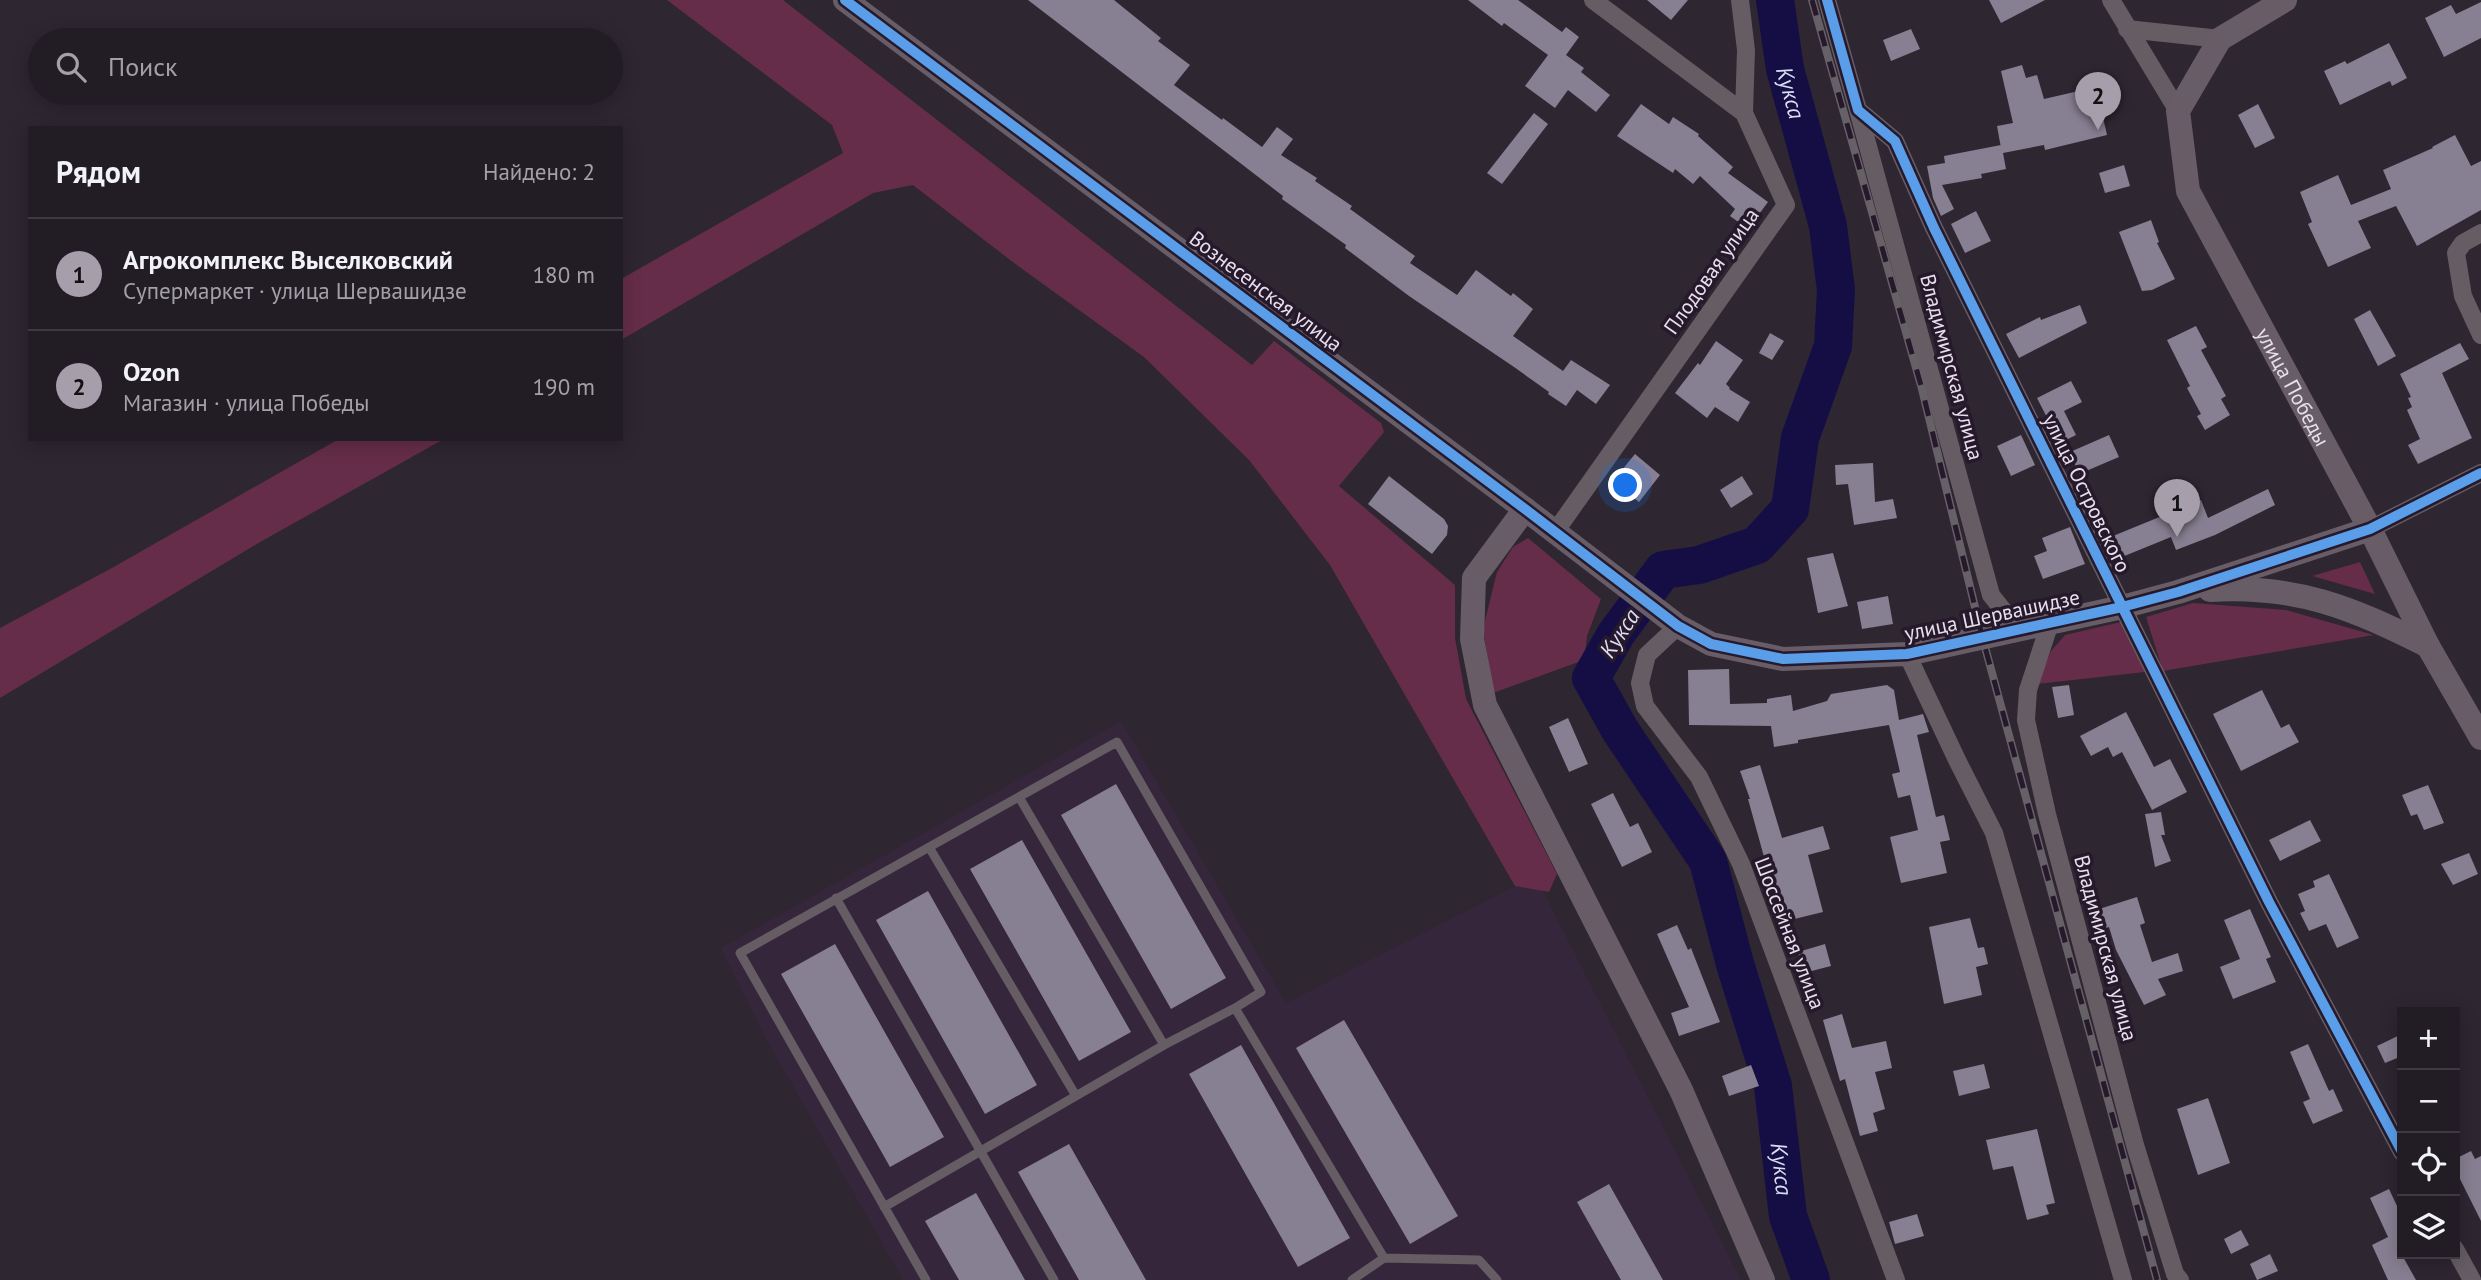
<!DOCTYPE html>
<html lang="ru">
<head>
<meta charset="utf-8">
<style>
  body { margin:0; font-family:"PT Sans",sans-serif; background:#2e2932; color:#f1f3f6 }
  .controls { position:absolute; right:21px; bottom:21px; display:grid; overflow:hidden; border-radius:0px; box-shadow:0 4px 18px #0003 }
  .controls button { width:63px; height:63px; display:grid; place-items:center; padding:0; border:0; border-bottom:2px solid #3f3a42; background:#221c25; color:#f1f3f6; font:35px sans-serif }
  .you { position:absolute; left:1626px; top:486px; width:24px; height:24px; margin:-18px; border:5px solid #fff; border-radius:50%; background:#1a73e8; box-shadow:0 0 0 10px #1a73e833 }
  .badge { display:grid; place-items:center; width:46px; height:46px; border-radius:50%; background:#a79eab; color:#111; font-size:23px; font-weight:700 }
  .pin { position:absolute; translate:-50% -58px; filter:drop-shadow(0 2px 4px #0008) }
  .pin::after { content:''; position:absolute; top:37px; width:24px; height:21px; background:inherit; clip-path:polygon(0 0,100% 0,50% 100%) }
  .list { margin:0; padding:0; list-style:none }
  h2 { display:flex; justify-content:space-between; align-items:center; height:91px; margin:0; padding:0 28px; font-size:30px }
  h2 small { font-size:23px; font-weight:400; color:#a2a1a7 }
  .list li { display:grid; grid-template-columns:46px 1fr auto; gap:21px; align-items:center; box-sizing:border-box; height:112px; padding:0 28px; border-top:2px solid #3f3a42 }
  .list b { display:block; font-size:26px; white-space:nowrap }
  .list p { margin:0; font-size:23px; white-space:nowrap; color:#a2a1a7 }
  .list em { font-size:23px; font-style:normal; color:#a2a1a7 }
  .icon { flex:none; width:38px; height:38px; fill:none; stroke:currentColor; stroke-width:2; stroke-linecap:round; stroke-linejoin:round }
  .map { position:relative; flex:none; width:2481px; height:1280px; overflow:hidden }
  .search { position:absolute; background:#221c25; box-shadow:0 4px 18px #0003; left:28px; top:28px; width:595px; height:77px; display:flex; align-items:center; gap:18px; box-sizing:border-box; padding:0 24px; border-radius:38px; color:#a2a1a7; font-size:26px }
  .panel { position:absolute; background:#221c25; box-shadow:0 4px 18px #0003; left:28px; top:126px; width:595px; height:315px; border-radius:0px }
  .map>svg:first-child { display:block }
</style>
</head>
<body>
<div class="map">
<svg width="2481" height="1280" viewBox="0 0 2481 1280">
  <rect width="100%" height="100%" fill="#2e2631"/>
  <path fill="#35263c" d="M1121,721L1286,1003L1515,886L1542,889L1741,1280H903L764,1035L721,948Z"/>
  <path fill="#652d49" d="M667,0H783L1252,365L1274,341L1381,423L1384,432L1339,486L1455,585V638L1466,699L1557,874L1549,892L1515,886L1330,565L1249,460L1144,357L1014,263L913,185L873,193L621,340V279L843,153L832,125Z
    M339,439H444L262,541L0,698V628L110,569Z
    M1528,538L1601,599L1587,636L1584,660L1493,693L1483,629L1497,572L1513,547Z
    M2360,562L2375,594L2312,576Z
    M2193,603L2286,610L2374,635L2163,671L2146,617Z
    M2121,622L2145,672L2037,684L2051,651L2065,635Z"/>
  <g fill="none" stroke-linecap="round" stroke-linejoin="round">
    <path stroke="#150e45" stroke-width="38" id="s1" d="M1775,0L1785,69L1828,226L1836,290L1833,346L1800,438L1790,509L1757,545L1699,565L1663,570L1616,634L1591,678L1620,730L1708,861L1735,964L1773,1086L1788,1216L1811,1280"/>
  </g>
  <path fill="#877f92" d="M1028,0H1114L1161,38L1158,41L1190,65L1174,85L1222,120L1223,118L1262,147L1277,127L1293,139L1281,155L1317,178L1315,181L1352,206L1350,209L1415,256L1410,263L1457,295L1476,270L1511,296L1513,293L1533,309L1513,336L1563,371L1571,360L1610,385L1596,404L1577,390L1566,406L1548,394L1549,392L1514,367L1409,296L1345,248L1346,245L1282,199L1283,196Z
    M1468,0H1518L1562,32L1566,27L1579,37L1566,55L1584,68L1581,72L1610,95L1596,112L1568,90L1555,108L1525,86L1548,55L1504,23L1502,26Z
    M1647,0H1688L1671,20Z
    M1989,0H2045L2001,23Z
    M2481,2V38L2444,57L2425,18L2451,5L2456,14Z
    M1911,29L1920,49L1891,61L1883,40Z
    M2389,43L2407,78L2392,86L2390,81L2340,105L2324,71L2345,61L2347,64Z
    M2022,65L2026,78L2037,75L2044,99L2096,87L2107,135L2045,150L2044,145L2003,153L2006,169L1981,174L1982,178L1942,185L1954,209L1941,216L1933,198L1927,166L1945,163L1944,156L2001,145V148L1997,126L2013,123L2001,71Z
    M1641,104L1669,124L1673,117L1699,134L1698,136L1733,167L1728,173L1768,202L1748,229L1730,216L1735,209L1700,176L1693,184L1675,169L1673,173L1617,136Z
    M2258,104L2275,138L2255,148L2238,115Z
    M1534,113L1548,124L1502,184L1487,173Z
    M2455,135L2471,166L2481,161V210L2417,246L2396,206L2358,221L2371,248L2328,267L2308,224L2312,222L2300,192L2338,175L2351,205L2391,189L2383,170L2433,148L2432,147Z
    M2124,165L2130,186L2105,193L2099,173Z
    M1976,211L1991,241L1965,253L1951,224Z
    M2151,220L2159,242L2157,243L2175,279L2152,290L2142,291L2119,232Z
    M2080,305L2087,323L2019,358L2006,334L2040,317L2041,320Z
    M2370,310L2396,356L2378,366L2354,319Z
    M2196,326L2207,347L2201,350L2226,396L2221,399L2230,415L2205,430L2197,416L2201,414L2187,388L2190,386L2167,340Z
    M1770,333L1784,341L1772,360L1759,353Z
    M1716,341L1743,360L1726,384L1730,388L1729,389L1750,402L1738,422L1715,407L1707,418L1675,393L1698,363L1700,365Z
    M2460,343L2469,359L2442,373L2472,438L2418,464L2408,445L2420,439L2407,410L2412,407L2408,398L2411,397L2400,374Z
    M2071,381L2082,402L2064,411L2076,435L2060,443L2037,398Z
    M2021,435L2035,465L2011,476L1997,446Z
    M2109,435L2119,457L2079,474L2070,452Z
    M1635,454L1660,475L1639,502L1613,481Z
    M1873,463L1875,502L1893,499L1897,518L1854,525L1848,484L1836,485L1835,465Z
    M1389,476L1444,519L1448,526L1447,535L1432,554L1368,504Z
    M1742,476L1753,494L1731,508L1720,490Z
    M2268,489L2275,505L2215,535L2176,550L2171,537L2122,557L2113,536L2201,500L2208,518Z
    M2070,527L2085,564L2043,579L2034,556L2047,551L2042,538Z
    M1833,553L1848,606L1818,613L1807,558Z
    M1888,596L1893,624L1862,629L1857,602Z
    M1729,669L1730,704L1767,703V699L1791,695L1793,711L1827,701L1831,694L1887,685L1894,690L1899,720L1923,714L1929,732L1917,735L1936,817L1944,815L1950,840L1940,842L1947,873L1901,883L1890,837L1918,830L1910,795L1898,798L1892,774L1900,772L1889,725L1798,740V743L1774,747L1771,726L1689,725L1688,670Z
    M2069,685L2074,715L2058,718L2052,687Z
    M2262,690L2281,728L2289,724L2299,742L2241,771L2213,714Z
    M2126,712L2154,767L2170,759L2187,792L2152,810L2122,752L2113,757L2108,747L2091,756L2080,736Z
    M1568,718L1588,764L1569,772L1549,727Z
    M1760,765L1782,838L1823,826L1830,849L1808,855L1823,912L1782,922L1748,799H1750L1740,771Z
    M1116,784L1226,978L1171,1009L1061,815Z
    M2428,785L2444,823L2424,830L2417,814L2411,816L2402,795Z
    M1613,793L1630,827L1638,823L1652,852L1622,867L1591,804Z
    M2161,812L2165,835H2161L2171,861L2155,867L2145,814Z
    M2310,820L2321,841L2280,861L2269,840Z
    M1022,840L1131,1032L1079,1061L970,869Z
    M2469,853L2478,874L2453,885L2441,864Z
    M2329,874L2359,938L2337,948L2326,924L2309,931L2300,913L2305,911L2298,894L2315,887L2313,881Z
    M928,891L1037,1085L985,1114L876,920Z
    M2137,897L2145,923L2140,925L2152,962L2178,953L2183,971L2158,979L2166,995L2144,1005L2116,950L2109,927L2102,929L2096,910Z
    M2250,909L2271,957L2266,959L2276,982L2233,999L2220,967L2240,959L2224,920Z
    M1970,918L1978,948L1984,947L1988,964L1976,967L1982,995L1944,1004L1929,927Z
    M1677,925L1688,950L1691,948L1720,1022L1679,1036L1671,1013L1689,1007L1657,934Z
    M835,944L944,1137L890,1167L781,974Z
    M1825,944L1831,966L1804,973L1798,952Z
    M1842,1014L1852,1048L1886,1041L1892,1068L1875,1072L1885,1109L1873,1113L1878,1131L1860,1136L1845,1079L1840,1081L1823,1020Z
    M1344,1020L1458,1216L1410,1244L1296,1048Z
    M2402,1034V1056L2385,1063L2377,1046Z
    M2308,1044L2329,1091L2333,1089L2343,1111L2313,1124L2303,1102L2310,1099L2290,1052Z
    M1241,1045L1350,1238L1298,1267L1189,1074Z
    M1984,1064L1990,1088L1959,1096L1953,1071Z
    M1751,1065L1759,1086L1729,1096L1722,1076Z
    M2208,1098L2230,1163L2198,1175L2177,1109Z
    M2037,1129L2055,1203L2046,1205L2049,1214L2027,1220L2013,1166L1993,1170L1986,1140Z
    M1069,1144L1146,1280H1079L1018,1172Z
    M2471,1151L2475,1159L2481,1156V1221L2455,1169V1159Z
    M1609,1184L1663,1280H1621L1577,1202Z
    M2389,1189L2397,1206L2402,1204V1255L2416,1280H2388L2372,1245L2388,1237L2370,1198Z
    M976,1193L1025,1280H959L925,1221Z
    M1917,1214L1924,1236L1895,1244L1889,1222Z
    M2241,1230L2249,1245L2231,1254L2224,1239Z
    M2270,1254L2278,1271L2257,1280L2250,1264Z"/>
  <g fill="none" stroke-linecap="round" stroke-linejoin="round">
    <path stroke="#655c64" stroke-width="9" d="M1019,797L1164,1045
      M929,847L1076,1096
      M836,898L1054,1280
      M1235,1008L1384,1258
      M884,1207L1164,1045L1235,1008L1261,992L1117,742L740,953L926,1280
      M1352,1280L1384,1258L1479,1260L1497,1280"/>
    <path stroke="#655c64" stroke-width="18" d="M1740,0L1746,50L1744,113
      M1827,0L1858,110L1895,141L1934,228L2269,902L2402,1152
      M2111,0L2178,111
      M2127,29L2220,39
      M1858,110L1991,595L2018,629
      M2481,233L2463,243L2456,253L2463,296L2481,335
      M2370,529L2481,473
      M1555,532L1786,205L1744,113L1593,0
      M2050,623L2028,690L2026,720L2047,814L2135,1145L2175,1274L2180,1280
      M1678,626L1647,655L1640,683L1645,706L1699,777L1741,864L1896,1280
      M1907,654L1958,762L1994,833L2123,1280
      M2455,1249L2472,1280"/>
    <g stroke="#685d67" stroke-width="24">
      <path d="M845,0L1525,509L1678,626L1711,644L1783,659L1907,654L2122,607L2178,592L2370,529"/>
      <path id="s2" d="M2285,0L2220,39L2178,111L2188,191L2370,529L2428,646L2481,738"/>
      <path d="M1525,509L1474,578L1472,639L1485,705L1681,1090L1763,1280"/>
      <path d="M2210,590C2298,585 2350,607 2428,646"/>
    </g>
    <defs>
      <path id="rail" d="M1812,0L1922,389L1982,636L2157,1280"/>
    </defs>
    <use href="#rail" stroke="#666067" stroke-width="8"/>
    <use href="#rail" stroke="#25192b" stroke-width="5" stroke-dasharray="16" stroke-linecap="butt"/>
    <defs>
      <path id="cycleway" d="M845,0L1525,509L1678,626L1711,644L1783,659L1907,654L2122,607L2178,592L2370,529L2481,473
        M1827,0L1858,110L1895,141L1934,228L2269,902L2402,1152"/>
    </defs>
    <use href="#cycleway" stroke="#25192b" stroke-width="15"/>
    <use href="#cycleway" stroke="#5a9eea" stroke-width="10"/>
  </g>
  <g text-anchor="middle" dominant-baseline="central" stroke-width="7" stroke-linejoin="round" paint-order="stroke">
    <g font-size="21" fill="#e8dfec" stroke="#25192b">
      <text transform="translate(1711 271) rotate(-55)">Плодовая улица</text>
      <text transform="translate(1266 291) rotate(37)">Вознесенская улица</text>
      <text transform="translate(1952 367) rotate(75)">Владимирская улица</text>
      <text stroke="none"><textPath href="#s2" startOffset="462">улица Победы</textPath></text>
      <text transform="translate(2087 493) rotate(64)">улица Островского</text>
      <text transform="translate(1992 615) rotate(-12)">улица Шервашидзе</text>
      <text transform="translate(1790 933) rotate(69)">Шоссейная улица</text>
      <text transform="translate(2106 948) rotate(75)">Владимирская улица</text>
    </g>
    <g font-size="23" font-style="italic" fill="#dbdef2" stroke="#25192b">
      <text stroke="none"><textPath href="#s1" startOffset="94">Кукса</textPath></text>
      <text transform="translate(1619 633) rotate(-57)">Кукса</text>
      <text stroke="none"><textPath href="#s1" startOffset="1334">Кукса</textPath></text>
    </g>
  </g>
</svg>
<div class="controls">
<button>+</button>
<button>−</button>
<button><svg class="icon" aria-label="locate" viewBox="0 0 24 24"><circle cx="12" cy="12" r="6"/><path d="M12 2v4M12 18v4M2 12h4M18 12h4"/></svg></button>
<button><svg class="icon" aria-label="layers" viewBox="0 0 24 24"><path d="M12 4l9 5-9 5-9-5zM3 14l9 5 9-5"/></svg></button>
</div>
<div class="you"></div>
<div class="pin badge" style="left:2177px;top:537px">1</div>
<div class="pin badge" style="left:2098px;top:130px">2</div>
<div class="search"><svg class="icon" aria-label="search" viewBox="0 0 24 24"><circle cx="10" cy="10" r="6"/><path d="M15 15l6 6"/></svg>Поиск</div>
<section class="panel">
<h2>Рядом<small>Найдено: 2</small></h2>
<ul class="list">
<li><span class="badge">1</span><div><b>Агрокомплекс Выселковский</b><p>Супермаркет · улица Шервашидзе</p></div><em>180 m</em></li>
<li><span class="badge">2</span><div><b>Ozon</b><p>Магазин · улица Победы</p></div><em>190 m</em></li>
</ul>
</section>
</div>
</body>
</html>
